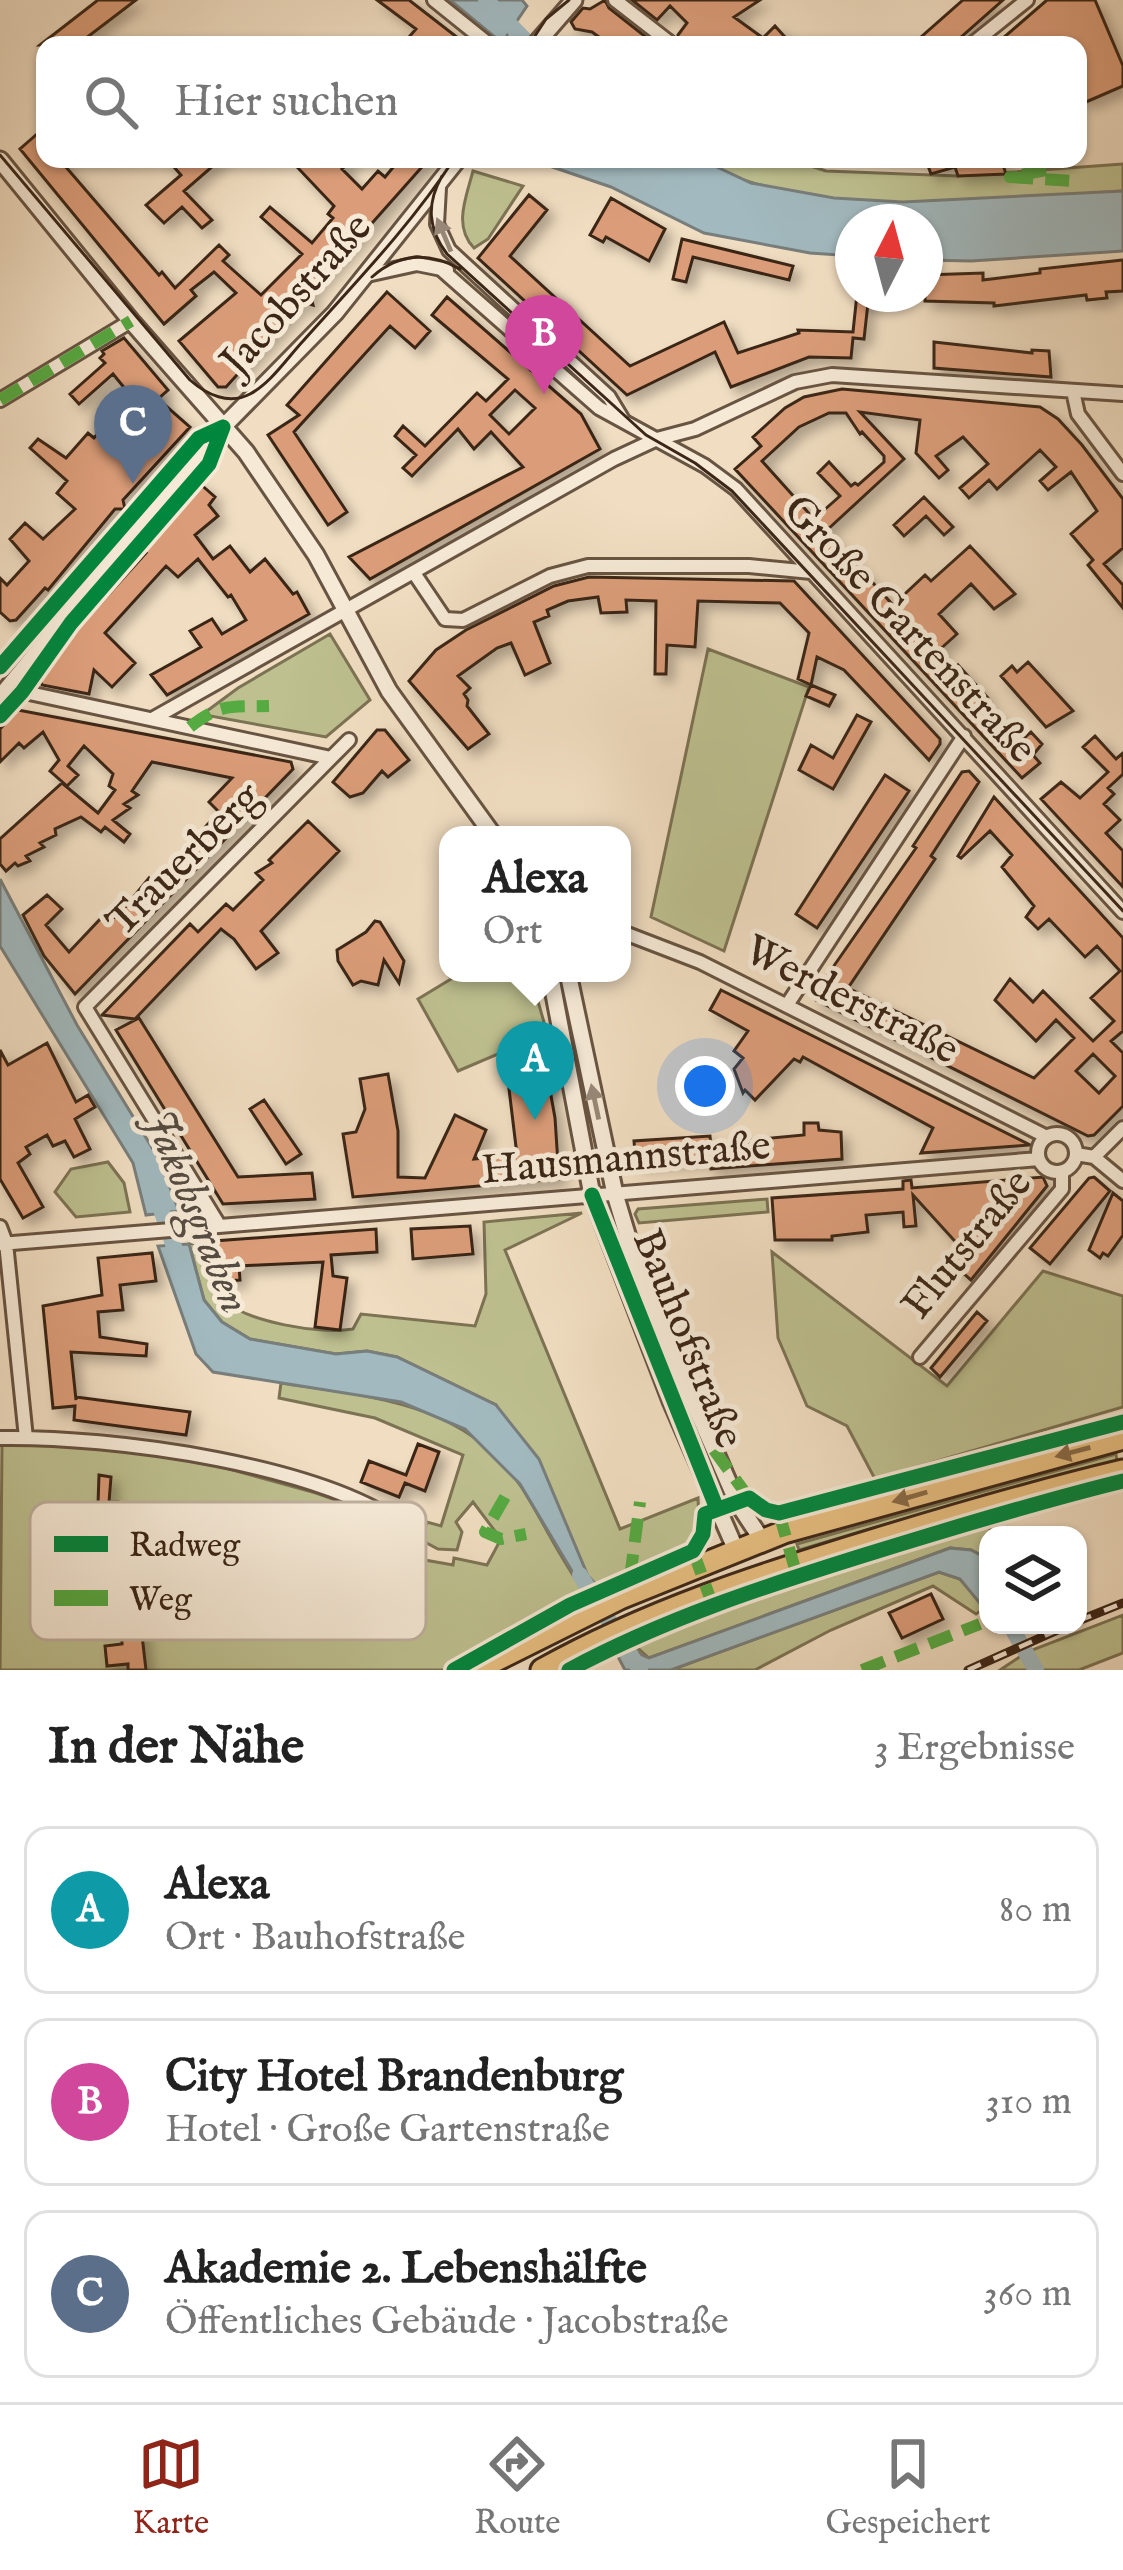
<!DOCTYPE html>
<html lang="de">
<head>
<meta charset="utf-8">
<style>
  body { margin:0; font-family:"IM FELL English",serif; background:#f6f6f6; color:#222 }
  .controls { position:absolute; right:36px; bottom:36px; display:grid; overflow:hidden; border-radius:24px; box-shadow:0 3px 9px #0004 }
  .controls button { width:108px; height:108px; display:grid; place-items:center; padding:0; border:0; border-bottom:3px solid #e0e0e0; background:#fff; color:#222; font:60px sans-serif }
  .compass { position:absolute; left:835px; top:204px; width:108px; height:108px; border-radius:50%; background:#fff; box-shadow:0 3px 9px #0004; rotate:6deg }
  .you { position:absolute; left:705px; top:1086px; width:42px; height:42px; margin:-30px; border:9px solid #fff; border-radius:50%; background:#1a73e8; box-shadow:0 0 0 18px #1a73e833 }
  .badge { display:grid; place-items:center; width:78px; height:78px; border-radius:50%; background:#8f2418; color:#fff; font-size:39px; font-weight:700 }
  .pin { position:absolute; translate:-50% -99px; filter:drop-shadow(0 3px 6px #0008) }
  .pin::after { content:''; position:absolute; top:63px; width:42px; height:36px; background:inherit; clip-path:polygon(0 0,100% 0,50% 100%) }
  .popup { position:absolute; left:439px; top:826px; width:192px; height:156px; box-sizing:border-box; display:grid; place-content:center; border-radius:24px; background:#fff; filter:drop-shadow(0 3px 9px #0005); font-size:39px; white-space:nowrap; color:#767676 }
  .popup b { font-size:45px; color:#222 }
  .popup::after { content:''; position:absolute; left:50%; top:100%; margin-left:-24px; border:24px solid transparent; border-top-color:#fff }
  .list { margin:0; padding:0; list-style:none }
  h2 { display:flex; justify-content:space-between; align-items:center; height:156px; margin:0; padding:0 48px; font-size:51px }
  h2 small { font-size:39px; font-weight:400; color:#767676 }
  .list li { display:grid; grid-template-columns:78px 1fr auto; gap:36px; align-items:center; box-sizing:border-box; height:168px; margin:0 24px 24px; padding:0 24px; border:3px solid #e0e0e0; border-radius:24px }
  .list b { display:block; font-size:45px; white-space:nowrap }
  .list p { margin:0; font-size:39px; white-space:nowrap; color:#767676 }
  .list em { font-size:39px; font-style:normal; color:#767676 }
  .icon { flex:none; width:66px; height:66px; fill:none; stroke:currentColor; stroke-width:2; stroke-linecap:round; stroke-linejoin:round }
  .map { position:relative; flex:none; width:1123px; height:1670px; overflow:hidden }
  .search { position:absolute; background:#fff; box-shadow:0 3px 9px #0004; left:36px; right:36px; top:36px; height:132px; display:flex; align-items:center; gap:30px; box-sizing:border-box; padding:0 42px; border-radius:24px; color:#767676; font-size:45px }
  .sheet { height:732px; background:#fff }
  nav { display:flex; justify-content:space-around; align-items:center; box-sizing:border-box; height:168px; border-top:3px solid #e0e0e0; background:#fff; font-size:33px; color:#767676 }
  nav a { display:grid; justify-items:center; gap:6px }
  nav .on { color:#8f2418 }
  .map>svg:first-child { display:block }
</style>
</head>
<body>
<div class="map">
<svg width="1123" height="1670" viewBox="0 0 1123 1670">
  <defs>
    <filter id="shadow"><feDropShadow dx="7" dy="7" stdDeviation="6" flood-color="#0004"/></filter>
  </defs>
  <rect width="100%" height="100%" fill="#f1dec2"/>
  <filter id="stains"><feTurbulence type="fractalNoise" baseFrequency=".00167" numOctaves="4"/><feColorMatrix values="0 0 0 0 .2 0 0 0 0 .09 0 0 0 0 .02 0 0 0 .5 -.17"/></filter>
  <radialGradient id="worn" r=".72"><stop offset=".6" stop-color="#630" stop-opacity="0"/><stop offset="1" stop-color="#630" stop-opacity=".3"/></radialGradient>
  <path fill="#bec090" stroke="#7c7354" stroke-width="3" d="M700,159H789L826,171L958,176L1123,164V191C1005,199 802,225 700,159Z
    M473,171L523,186L488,239L474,248C453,226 466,198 473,171Z
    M330,634L370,700L326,737L210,716L207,711L238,688Z
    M708,649L809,687L724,951L651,917Z
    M448,969V973H530L547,1033L458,1071L418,999L451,979L446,970Z
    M108,1162L124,1183L130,1212L76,1217L55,1192L71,1169Z
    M767,1199L768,1212L639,1223L635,1214L638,1209Z
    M582,1213L505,1250L620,1529L698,1498L699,1521L693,1545L598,1587L588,1576L496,1405L397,1357L367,1351L336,1354L250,1339L222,1322L204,1300L189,1244L209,1242C211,1259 209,1286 222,1299C246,1322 321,1335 353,1329L361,1314L475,1326L486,1294L484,1222Z
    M772,1252L947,1386L1043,1271L1123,1296V1407L875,1479L847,1426L807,1406L778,1338Z
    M281,1383C373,1397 466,1402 522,1488C544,1523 561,1560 585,1593L444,1670H0L2,1442L80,1446L204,1462L316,1493L375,1514L400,1549L425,1560L453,1565L454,1558L487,1565L501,1539L473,1502L456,1522L462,1532L457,1550L438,1549L421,1540L427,1522L441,1526L463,1455L375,1418L279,1398Z
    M1116,1454L1117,1462L1002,1490L799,1550L797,1544Z
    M986,1521L993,1535H988V1559L971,1550L950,1548L649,1658L631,1642L677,1623Z
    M939,1572L960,1579L985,1608L976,1614L933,1586L831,1630L755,1670H671Z
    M1123,1615V1653L1079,1670H1000L1027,1652Z"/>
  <path fill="#a1b9bf" stroke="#787e7c" stroke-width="3" d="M450,0H522L527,6L502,43Z
    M529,159H700L751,183L834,198L903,202L1123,191V251L971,261L925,260V222H853V256L810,253L704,233L611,187Z
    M0,879L77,1025L159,1159L179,1211L146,1215L133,1163L0,946Z
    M189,1244L204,1300L222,1322L250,1339L336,1354L367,1351L397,1357L496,1405L539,1459L588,1576L598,1587L585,1593L520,1484L465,1429L401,1402L213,1372L196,1354L158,1246Z
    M950,1548L971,1550L988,1559V1613L960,1579L939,1572L671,1670H625L615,1651L631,1642L640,1654L649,1658Z"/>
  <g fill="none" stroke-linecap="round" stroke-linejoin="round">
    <path stroke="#a1b9bf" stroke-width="16" d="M486,0L530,45
      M156,1195L179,1261
      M580,1575L640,1670
      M1010,1625L1036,1670"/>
  </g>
  <path fill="#db9d79" stroke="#3b2617" stroke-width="3" fill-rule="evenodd" filter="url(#shadow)" d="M98,0H136L77,45H40Z
    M377,0H409L467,45H419L409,37L416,29Z
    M605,0L609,8L656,45H610L592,32L575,29L571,22L583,8L590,9Z
    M632,0H760L734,17L763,38L775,26L784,36L775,45H683L678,35L687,23L670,6L657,20Z
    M963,0H1003L952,45H912Z
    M1047,0H1095L1123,66V86L1086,102L1082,95L1078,97V45H995Z
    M37,134L45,143V159H59L159,275L162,272L175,288L219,245L229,255L223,261L261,295L302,254L261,217L270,207L312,243L333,218L328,214L334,206L298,168L305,159H353L342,169L362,189L378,171L385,177L400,159H429L310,293L313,305L303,302L226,387H218L179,341L236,293L214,272L191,290L196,296L164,324L20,149Z
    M167,159H221L184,191L212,220L202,228L182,207L164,223L146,205L181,175Z
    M940,159H1001L1006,174L958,176L955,167L931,174L927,163Z
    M529,195L547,210L510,256L630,366L724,322L738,353L799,333L798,330L853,332L857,294H869L864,339L853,338L851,358L809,357L731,387L715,352L627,395L478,258Z
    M611,198L665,229L649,261L606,237L603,242L590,235Z
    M682,239L793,266L789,280L693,257L686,282L673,279Z
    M1123,260V291L1106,292L1107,298L1087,300L1086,295L994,306V303L925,301V275L983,273V280L1040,273V269Z
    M387,292L430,331L415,348L390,326L294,432L347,512L328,525L268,435L299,415L287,405Z
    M447,297L581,414L600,449L370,579L349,557L523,467L491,432L474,449L458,429L412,476L403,468L416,455L395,436L403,426L425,446L477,393L486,401L508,379L432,315ZM515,390L535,408L509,434L490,415Z
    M124,338L168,390L158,399L190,427L123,500L125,509H115L48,590L45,588L16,620L10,621L0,612V578L7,585L29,561L10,539L25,523L43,539L75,509L57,493L67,481L30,448L38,439L66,458L88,433L94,438L104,426L108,430L112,425L129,440L149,418L113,374L79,404L70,394L105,363L100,358L104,354L102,351Z
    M934,342L1032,353V350L1049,351L1051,377L934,368Z
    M842,389L1040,407L1058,419L1082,445L1123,499V548L1104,564L1123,585V608L1088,565L1093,560L1071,534L1097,511L1071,472L1048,490L1040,481L1056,467L1040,450L997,489L989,480L969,498L960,488L988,464L963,437L936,456L948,470L939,478L916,453L920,420L860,412L904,459L826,531L893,605L925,575L931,581L970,546L1015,594L994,609L971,584L939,614L957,634L937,652L953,670L958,665L988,698L986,704L1022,740L1031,732L1042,744L1033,755L1040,763L1022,778L735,469L761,446L753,437L785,408L804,397ZM829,413H846L860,434L862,432L884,456V462L858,485L855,483L851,486L829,462L818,473L840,496L814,519L762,461L799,427Z
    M198,482L215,497L209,505L218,516L195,535L213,559L230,546L250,572L265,559L293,594L297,592L309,614L167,695L151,675L201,647L190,631L212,619L222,634L246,620L231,595L228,597L198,559L178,577L166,566L105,633L135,663L112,687L94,670L89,694L42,685L39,678L68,634L85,613L89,616L146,553L140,548Z
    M924,497L953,527L944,535L926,516L904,536L894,525Z
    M589,577L794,581L940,739V744L929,760L844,670L817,657L811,685L835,695L829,706L806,696L811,685L798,679L809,633L780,603L698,601L695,647L667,645L666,674H655L656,601L626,600L627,612L601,613L598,597L568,601L547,610L549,616L534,622L550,663L525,675L511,643L497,648L458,676L470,688L464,694L468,700L467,706L489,734L468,749L409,681L436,650L466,630L554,586Z
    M1028,662L1073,711L1046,727L1001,676L1012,666L1017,672Z
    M18,710L291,762L293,769L75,994L44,956L23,915L47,895L62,909L46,925L69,952L104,915L108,919L117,917L149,878L153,882L172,863L219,812L209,802L232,778L152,762L132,791L138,795L124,804L130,808L113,820L130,834L124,842L105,827L101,832L81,817L55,829L56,835L40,843L44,847L26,856L30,861L18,866L15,863L6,871L0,864V839L62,783L98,813L115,790L109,786L113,774L84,746L68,766L78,775L67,786L50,771L59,760L43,732L24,748L19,743L0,762V729Z
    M857,715L871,722L833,789L799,770L811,745L833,758Z
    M377,730H385L409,760L388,777L382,771L363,793L350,797L333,782Z
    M1095,736L1116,759L1123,753V774L1108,788L1114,794L1104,804L1120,820L1106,833L1123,851V887L1041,799L1061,782L1080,798L1108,772L1083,747Z
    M969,771L979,782L931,856L935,859L848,988L1034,1078L1074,1038L1056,1020L1036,1041L995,1000L1010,979L1033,1002L1043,991L1093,1041L1114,1021L1091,998L1120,971L1097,946L1085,957L1049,919L1038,929L1026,917L1034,906L1002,867L1012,855L990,831L961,858L958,856L994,797L1123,938V1031L1111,1041L1123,1053V1106L1094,1135L1088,1136L816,1000L815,993L916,848L913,846L962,772ZM1093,1054L1115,1076L1099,1093L1076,1071Z
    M885,775L909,791L817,928L796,914Z
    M308,821L339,851L261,931L278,953L256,969L234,939L221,929L135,1019L102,1015L190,924L198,932L226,904L233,910L263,880L256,873L272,863L269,860Z
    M375,921L380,922L404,961L399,983L384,960L378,985L361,981L353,985L338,961L337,950L366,932Z
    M721,990L823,1041L1030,1145L921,1153L933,1128L803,1057L800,1062L794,1059L755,1100L745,1090L743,1093L734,1069L743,1058L734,1051L748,1031L710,1010Z
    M139,1018L238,1177L312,1173L315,1199L223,1204L116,1030Z
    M47,1043L76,1102L88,1095L95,1107L75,1119L90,1149L74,1157L65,1141L53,1146L47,1135L26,1147L30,1154L18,1163L43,1207L23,1218L0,1179V1050L8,1065Z
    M543,1051L555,1118L559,1179L353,1197L343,1134L356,1132L365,1109L360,1079L388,1074L398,1131V1177L425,1178L455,1115L486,1130L474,1159L517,1155L506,1064L518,1063V1055Z
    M264,1100L301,1154L286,1164L250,1109Z
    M804,1123H818L819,1130L841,1132L842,1159L711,1169L710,1158L636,1163L634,1141L710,1136L711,1147L750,1144V1140L804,1135Z
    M1043,1177L1047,1186L971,1280L951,1262L962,1249L913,1195L916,1226L904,1227L903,1212L866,1215L868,1232L832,1236V1240H775L772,1198L903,1189V1181L911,1180L912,1188Z
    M1094,1177L1110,1191L1050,1264L1030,1248L1089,1178Z
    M1113,1193L1123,1201V1235L1108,1256L1103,1253L1100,1258L1089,1250Z
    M470,1226L473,1254L413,1259L411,1229Z
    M376,1229L377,1252L331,1255L333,1276L347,1278L340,1330L315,1327L323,1262L239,1266L240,1280L214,1282L211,1245L214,1241Z
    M152,1253L156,1281L120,1285L123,1310L98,1312L100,1337L147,1344L146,1356L71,1352L76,1400V1397L190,1412L186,1435L74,1420L75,1406L53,1408L43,1306L102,1295L98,1258Z
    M977,1312L987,1321L940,1377L931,1368Z
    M418,1444L439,1452L425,1491L405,1483L399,1497L361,1482L369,1461L406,1475Z
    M99,1475L111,1477L109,1502H118L116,1532L97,1534Z
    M118,1536L135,1538L128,1609H139L146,1670H128V1664L107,1666L105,1646L122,1644V1617L115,1619Z
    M931,1594L943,1619L902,1638L889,1613Z"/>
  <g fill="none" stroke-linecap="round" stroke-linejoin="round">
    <defs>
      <path id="minor" d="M434,0L490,45
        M615,0L673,45
        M971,45L1027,0
        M439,188L437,224L449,250L609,397L623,420
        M441,269L599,408L705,466L736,489L1123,912
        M367,275L417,264L447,270
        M1073,391L1078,414L1123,474
        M0,400L131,321
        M414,573L445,619L463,620L550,576L588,566H749L811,572
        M6,688L331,758L85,1007L219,1225
        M154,718L614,459L657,439L695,429L795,382L832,375L1123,394
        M331,758L349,740
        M622,932L700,962L1047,1137
        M787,1005L964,736
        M1038 1153a19 19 0 1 1 38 0a19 19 0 1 1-38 0Z
        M1076,1154L1094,1157L1123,1128
        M1094,1157L1123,1181
        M0,1227L6,1243L26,1438
        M0,1244L1039,1159
        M920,1357L1062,1189V1172
        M0,1438C108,1436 333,1464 415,1535"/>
      <path id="tertiary" d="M535,45L574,0
        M0,160L131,321L246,452L316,555L389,691L493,835
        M0,697L223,427L335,313L458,159
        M550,973L592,1195L671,1401L736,1550
        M568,973L615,1194L641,1281L737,1502L762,1540"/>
      <path id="primary" d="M476,1670L620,1598L784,1532L1123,1438
        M542,1670C648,1611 760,1575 875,1540C957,1515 1039,1491 1123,1471"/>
    </defs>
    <use href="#minor" stroke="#685442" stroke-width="18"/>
    <use href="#tertiary" stroke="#685442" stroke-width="21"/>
    <use href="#primary" stroke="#3b2617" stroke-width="27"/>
    <use href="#minor" stroke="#f6ead7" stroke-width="12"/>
    <use href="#tertiary" stroke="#f6ead7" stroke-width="15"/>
    <use href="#primary" stroke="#e8bf81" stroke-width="21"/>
    <path stroke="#3b2617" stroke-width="3" d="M529,45L546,19L569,0
      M0,155L190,380C207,395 229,405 250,394C271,383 288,357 304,340C355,283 412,224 454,159
      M442,176C426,204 428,229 447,254L646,435L695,463L732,491L1123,911
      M372,277C399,253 429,252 460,269"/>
    <defs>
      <path id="rail" d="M1078,1621L1123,1603
        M968,1670L1069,1625"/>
    </defs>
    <use href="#rail" stroke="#3b2617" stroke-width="9"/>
    <use href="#rail" stroke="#f6ead7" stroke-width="4.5" stroke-dasharray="14" stroke-linecap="butt"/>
    <path stroke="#55aa42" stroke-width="12" stroke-dasharray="24 12" stroke-linecap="butt" d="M1046,170L1010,177L1075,181
      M0,400L131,321
      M190,727C220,703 231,707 269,706
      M714,1450L749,1498
      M505,1497L485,1532L501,1539L526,1534
      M779,1513L797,1576
      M693,1551L713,1606L721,1603
      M630,1578L640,1502
      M862,1670L980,1624"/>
    <defs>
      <path id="cycleway" d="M0,667L199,438L223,427
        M0,716L22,692L71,623L209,464L223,427
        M592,1195L717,1509
        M454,1670L570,1605L693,1551L703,1534L705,1514L749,1498L766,1510L779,1513L1123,1422
        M569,1670C664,1619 765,1586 868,1554C952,1528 1037,1502 1123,1481"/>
    </defs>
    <use href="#cycleway" stroke="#f6ead7" stroke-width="22"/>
    <use href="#cycleway" stroke="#00873e" stroke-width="15"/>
  </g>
  <defs><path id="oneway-solid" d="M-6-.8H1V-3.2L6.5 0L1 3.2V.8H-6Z" transform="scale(3)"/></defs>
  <g fill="#988877">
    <use href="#oneway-solid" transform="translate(444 235) rotate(-113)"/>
    <use href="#oneway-solid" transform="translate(595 1102) rotate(-102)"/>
  </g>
  <g fill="#896b47">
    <use href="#oneway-solid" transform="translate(1073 1452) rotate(165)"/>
    <use href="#oneway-solid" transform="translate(910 1497) rotate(164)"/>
  </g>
  <g text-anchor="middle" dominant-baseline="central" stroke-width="10" stroke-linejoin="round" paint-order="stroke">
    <g font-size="42" fill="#3b2617" stroke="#f6ead7">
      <text transform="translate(297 295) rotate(-48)">Jacobstraße</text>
      <text transform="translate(909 630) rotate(47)">Große Gartenstraße</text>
      <text transform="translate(185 860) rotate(-45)">Trauerberg</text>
      <text transform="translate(851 1001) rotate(27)">Werderstraße</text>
      <text transform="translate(626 1159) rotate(-5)">Hausmannstraße</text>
      <text transform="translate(968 1245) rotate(-51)">Flutstraße</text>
      <text transform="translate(687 1339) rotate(68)">Bauhofstraße</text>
    </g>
    <g font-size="45" font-style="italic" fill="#544b41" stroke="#f6ead7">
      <text transform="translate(196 1212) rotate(68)">Jakobsgraben</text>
    </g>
  </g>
  <rect x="30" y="1502" width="396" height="138" rx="18" fill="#f6ead7" stroke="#beaf9d" stroke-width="3"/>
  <rect x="54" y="1536" width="54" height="16" fill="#00873e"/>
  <rect x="54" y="1590" width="54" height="16" fill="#55aa42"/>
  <g font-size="33" fill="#3b2617">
    <text x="129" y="1556">Radweg</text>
    <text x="129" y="1610">Weg</text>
  </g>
  <rect width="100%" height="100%" filter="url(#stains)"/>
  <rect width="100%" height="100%" fill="url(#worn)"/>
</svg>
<div class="controls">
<button><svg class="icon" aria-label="layers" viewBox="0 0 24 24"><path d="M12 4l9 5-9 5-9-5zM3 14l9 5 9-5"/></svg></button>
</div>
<svg class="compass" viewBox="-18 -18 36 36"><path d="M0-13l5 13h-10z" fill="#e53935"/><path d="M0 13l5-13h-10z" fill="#767676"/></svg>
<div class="you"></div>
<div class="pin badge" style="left:535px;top:1120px;background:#0f9aa8">A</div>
<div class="popup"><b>Alexa</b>Ort</div>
<div class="pin badge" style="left:544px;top:394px;background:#d1479c">B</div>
<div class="pin badge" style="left:133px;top:484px;background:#5c6f8a">C</div>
<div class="search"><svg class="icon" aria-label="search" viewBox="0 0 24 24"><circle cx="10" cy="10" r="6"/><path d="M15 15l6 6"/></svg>Hier suchen</div>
</div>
<section class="sheet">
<h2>In der Nähe<small>3 Ergebnisse</small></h2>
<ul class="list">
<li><span class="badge" style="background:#0f9aa8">A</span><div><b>Alexa</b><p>Ort · Bauhofstraße</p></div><em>80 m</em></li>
<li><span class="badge" style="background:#d1479c">B</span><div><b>City Hotel Brandenburg</b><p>Hotel · Große Gartenstraße</p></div><em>310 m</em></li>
<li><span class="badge" style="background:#5c6f8a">C</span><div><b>Akademie 2. Lebenshälfte</b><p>Öffentliches Gebäude · Jacobstraße</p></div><em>360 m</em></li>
</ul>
</section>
<nav>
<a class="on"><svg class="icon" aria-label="map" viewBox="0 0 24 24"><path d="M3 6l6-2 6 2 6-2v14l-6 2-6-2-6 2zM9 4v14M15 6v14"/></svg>Karte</a>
<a><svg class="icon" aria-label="directions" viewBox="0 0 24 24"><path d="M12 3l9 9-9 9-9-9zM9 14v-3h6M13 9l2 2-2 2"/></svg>Route</a>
<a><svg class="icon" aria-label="saved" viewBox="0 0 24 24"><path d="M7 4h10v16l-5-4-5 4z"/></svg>Gespeichert</a>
</nav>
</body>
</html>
